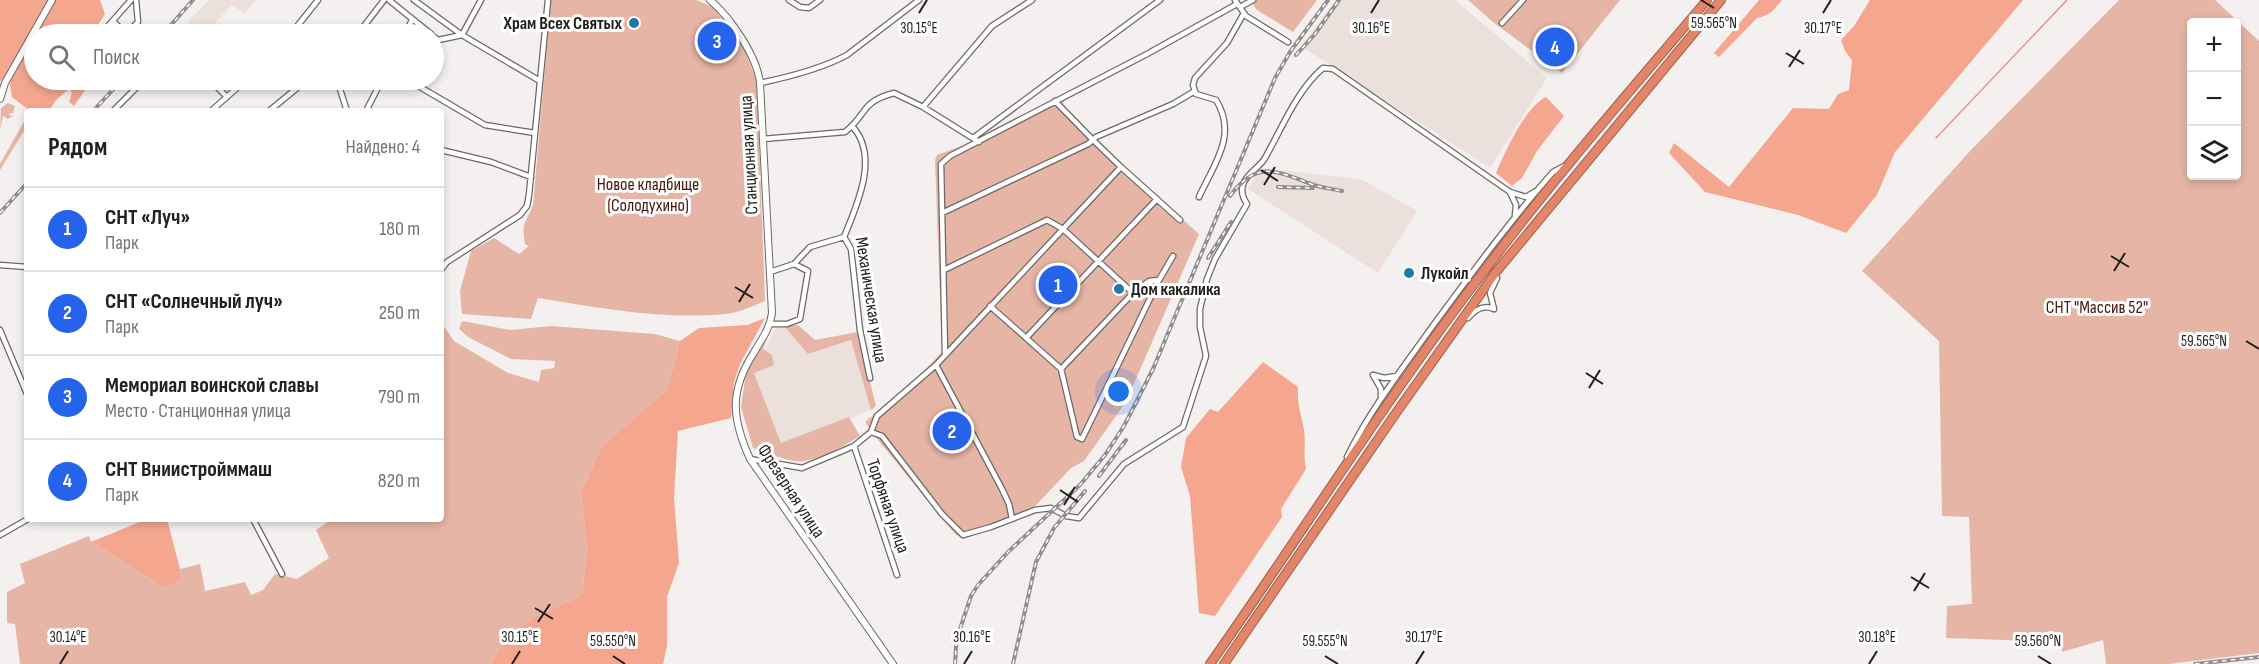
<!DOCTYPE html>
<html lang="ru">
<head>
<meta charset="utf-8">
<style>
  body { margin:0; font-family:"Sofia Sans Condensed",sans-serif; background:#f6f6f6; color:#202124 }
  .controls { position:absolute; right:18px; top:18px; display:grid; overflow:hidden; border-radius:6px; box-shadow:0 3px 9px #0003 }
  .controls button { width:54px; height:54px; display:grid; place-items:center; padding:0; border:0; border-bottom:2px solid #e0e0e0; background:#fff; color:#202124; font:30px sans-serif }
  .you { position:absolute; left:1119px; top:392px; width:21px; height:21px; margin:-15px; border:4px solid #fff; border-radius:50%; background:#1a73e8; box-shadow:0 0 0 9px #1a73e833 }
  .badge { display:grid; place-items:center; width:39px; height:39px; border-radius:50%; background:#2563eb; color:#fff; font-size:20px; font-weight:700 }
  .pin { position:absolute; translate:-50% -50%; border:3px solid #fff; box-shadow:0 2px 6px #0006 }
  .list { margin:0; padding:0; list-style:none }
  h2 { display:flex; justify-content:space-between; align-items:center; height:78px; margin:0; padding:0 24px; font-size:26px }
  h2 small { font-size:20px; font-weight:400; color:#757577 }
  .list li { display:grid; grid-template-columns:39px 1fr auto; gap:18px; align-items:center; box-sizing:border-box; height:84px; padding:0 24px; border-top:2px solid #e0e0e0 }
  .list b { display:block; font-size:22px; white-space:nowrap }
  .list p { margin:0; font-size:20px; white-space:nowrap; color:#757577 }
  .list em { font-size:20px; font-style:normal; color:#757577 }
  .icon { flex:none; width:33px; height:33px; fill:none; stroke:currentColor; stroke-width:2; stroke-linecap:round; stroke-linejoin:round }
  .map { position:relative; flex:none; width:2259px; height:664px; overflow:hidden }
  .search { position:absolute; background:#fff; box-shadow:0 3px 9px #0003; left:24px; top:24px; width:420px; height:66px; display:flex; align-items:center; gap:15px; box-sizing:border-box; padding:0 21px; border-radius:33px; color:#757577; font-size:22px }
  .panel { position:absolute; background:#fff; box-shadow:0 3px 9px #0003; left:24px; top:108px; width:420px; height:414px; border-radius:6px }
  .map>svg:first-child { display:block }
</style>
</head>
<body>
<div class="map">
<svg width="2259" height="664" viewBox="0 0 2259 664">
  <rect width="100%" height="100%" fill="#f4f0ef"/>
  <path fill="#ece0dc" d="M209,0H256L245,13L231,5L206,34L187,23Z
    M1336,0H1455L1547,78L1490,168L1301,46Z
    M1282,170L1363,180L1417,211L1378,273L1248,189L1258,173Z
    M784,326L809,354L851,340L871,410L781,444L754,372L774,330Z"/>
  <path fill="#e6b5a6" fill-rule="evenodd" d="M551,0H696L713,7L745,51L757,82L765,301C753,306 740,312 726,314C663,320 600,308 538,298L531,319L462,314L460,291L471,251L494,238L519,254L529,246L525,244C521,220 526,224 533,205Z
    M1250,0H1317L1293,32L1257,10Z
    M1468,0H1620L1562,73L1493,22Z
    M2119,0H2215L2259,41V653L2169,664H2106L2103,640L2062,652L2061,642L1946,638L1947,606L1972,604L1969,517L1942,516L1939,341L1862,271L1970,151ZM2192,22H2236V176H2192Z
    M1055,99L1118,162L1199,234L1126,402L1084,461L1071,468L1025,517L964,539L955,534L878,440L865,422L915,381L942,352L935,160L937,155L980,139Z
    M8,103L15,106L13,113H10L9,115L13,116L8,119L3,116L0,130L1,108Z
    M27,116L26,128L0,170V164Z
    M462,321L510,330L551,326L655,334L680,341L667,390L601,447L581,493L587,549L582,595L535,617L504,640L491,664H20L15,624L7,623V592L25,583L20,564L89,536L91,542L165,588L180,581V569L200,564L205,591L245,582L251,595L263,590L275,574L297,579L329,558L316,530L332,519H441V322L454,341L508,373L539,382L541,370L554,368L555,361L511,359L468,337L459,329Z
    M798,325L815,340L858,332L876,406L871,410L851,340L808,354L784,326Z
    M765,338L767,339L763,349L772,355L774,365L754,373L781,443L849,417L860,436C844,446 813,464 794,461C780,459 766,452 753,448L741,407L746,373Z"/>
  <path fill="#f4a68f" d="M0,0H49L11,69L0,82Z
    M55,0H100L105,14L92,34H35Z
    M1759,0H1782C1774,10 1769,16 1757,18L1719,57L1714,53Z
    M1870,0H2023L1895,152L1877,195L1846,233L1798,215L1705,192L1669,153L1674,143L1729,187L1793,108L1829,109L1838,94L1849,90L1852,60L1845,51L1841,40L1854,26Z
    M34,36V80C50,80 79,73 86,89L74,106L69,102L72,92L69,89L56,100L49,111H30L12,97L10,85L12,74Z
    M1546,97L1564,116L1537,151L1522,178L1512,186L1496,173C1505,152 1525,107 1546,97Z
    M765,318L740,364L734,382L731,418L678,431L674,497L679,563L667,597V646L663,664H491L504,640L535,617L582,595L587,549L581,493L601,447L667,390L680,341L699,328L747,325Z
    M1263,362L1298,387C1297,404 1301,414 1304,430C1306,443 1303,455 1306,469L1281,509L1282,517L1215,616L1199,613L1190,496L1181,467L1186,438L1210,409L1218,412Z
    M147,519H167L180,569V581L165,588L91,542Z"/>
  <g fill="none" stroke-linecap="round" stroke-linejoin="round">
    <path stroke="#e39680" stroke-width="1.5" d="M1936,138L2067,0"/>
    <defs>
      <path id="street" d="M389,0L431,34
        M414,0L462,35L540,81
        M789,0L800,7L809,8L820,0
        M1235,0L1246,16L1288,42
        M1240,7L1253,0
        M113,21L126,34
        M1502,23L1523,0
        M298,25L309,34
        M101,34L131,0
        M126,34L138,22L136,0
        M291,34L318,0
        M358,34L384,0
        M405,34L412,20
        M434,37L438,40L462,35L481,0
        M210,80L227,97
        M337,80L347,111
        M408,80L485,125L535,133
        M760,83C789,77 821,69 847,55L919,0
        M1055,101L1093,140L1096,137L1173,104L1195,91
        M923,107L992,26L1032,0
        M113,111L144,80
        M211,111L246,80
        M269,111L307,80
        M366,111L382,80
        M852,126C880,156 857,205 844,237L851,249L860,330L870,378
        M973,138L1160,0
        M763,139L845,132C868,114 860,102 894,93L923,107L979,142
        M441,150L491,162L531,177
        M1121,167L1180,220
        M1510,192L1516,205L1515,215
        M1199,197C1214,164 1238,135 1216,100L1196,94L1193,85L1195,78L1227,43L1244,13
        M942,213L1088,144L1093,140L1121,167L1063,229L1047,220L944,270
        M0,265L27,267
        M441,270L447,262L520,215L527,206L529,195L548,0
        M770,272L794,264L810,247L844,237
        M1133,293L1063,229L936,365L877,416L871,432L882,436L942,514L963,535L991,527L1035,510L1051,508L1066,516L1079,518L1124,464L1183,427L1206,356L1200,327V309L1207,279L1215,259L1247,204C1243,198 1240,190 1244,182C1249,172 1260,167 1265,158C1282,128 1297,90 1323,68L1333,69L1510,192L1526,197L1536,191
        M990,306L1061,369L1133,293L1149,281L1159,280L1173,256
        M1468,318C1475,310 1483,304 1494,309L1490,293L1497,278
        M770,324H787L800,319L808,271L794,264
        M0,330L27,394
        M1026,338L1157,199
        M945,353L941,164L950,156L1147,54L1237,4
        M936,365L1002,489L1009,504L1012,519
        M1061,369L1077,437L1082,439L1159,280
        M1373,375L1381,389V399
        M1373,375L1384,378L1397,376
        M854,446L897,575
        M1347,457C1370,410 1402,369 1432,327C1471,274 1510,221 1553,172L1566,165
        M750,459L802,468L854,446L871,432
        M253,519L282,574
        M0,535L28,519"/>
      <path id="secondary" d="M710,0C730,17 757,56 760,83L772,313C770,329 761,340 753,354C729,392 732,419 750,459L893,664
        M0,99L5,83L52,0"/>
      <path id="highway" d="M1210,664C1303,532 1389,394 1488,266C1557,174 1633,88 1707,0
        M1224,664L1396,413L1496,272L1721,0"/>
    </defs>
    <use href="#street" stroke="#6c6868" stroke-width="7"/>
    <use href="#secondary" stroke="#6c6868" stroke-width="8"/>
    <use href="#highway" stroke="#9e614e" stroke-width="10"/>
    <use href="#street" stroke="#fff" stroke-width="4.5"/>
    <use href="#secondary" stroke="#fff" stroke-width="6"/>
    <use href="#highway" stroke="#e38569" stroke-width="8"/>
    <defs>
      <path id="rail" d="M163,34L193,0
        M1296,55L1315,34L1339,0
        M93,111L122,80
        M1278,187L1313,188
        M1230,196C1258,158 1278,172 1314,185C1323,188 1333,189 1342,191
        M0,213L27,183
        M1208,258L1231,222
        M1099,476L1126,440
        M955,664L956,647L959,632L971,596L978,585L1008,552L1080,485L1105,455L1124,426L1153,369L1275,78L1290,52L1328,0
        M1013,664L1036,562L1054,528L1085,491
        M2195,664L2259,657"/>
    </defs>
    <use href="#rail" stroke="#918e8d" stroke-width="4"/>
    <use href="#rail" stroke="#fff" stroke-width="1.5" stroke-dasharray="4.5" stroke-linecap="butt"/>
  </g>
  <path fill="none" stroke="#1f1e1d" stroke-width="2" d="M1701,0L1714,8M919,13L927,0M1371,13L1379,0M1823,13L1831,0M1786,53L1804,64M1789,67L1800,50M1261,170L1278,181M1264,185L1275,167M2111,256L2129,267M2114,271L2125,253M735,287L753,298M739,302L750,284M2246,341L2259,349M1586,373L1603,384M1589,388L1600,370M1060,490L1078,502M1064,505L1075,487M1911,577L1929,588M1914,591L1925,573M535,608L553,619M538,622L550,604M613,656L625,664M1325,656L1338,664M2038,656L2051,664M60,664L68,651M512,664L520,651M964,664L972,651M1416,664L1424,651M1869,664L1877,651"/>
  <g fill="#2179a8" stroke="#fff" stroke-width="2">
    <circle cx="634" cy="23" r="6"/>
    <circle cx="1409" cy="273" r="6"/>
    <circle cx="1119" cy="289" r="6"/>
  </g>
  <g text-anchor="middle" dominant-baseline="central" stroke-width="6" stroke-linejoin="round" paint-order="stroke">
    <g font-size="18" font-weight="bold" fill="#1f1e1d" stroke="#fff" text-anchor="start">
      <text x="622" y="23" text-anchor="end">Храм Всех Святых</text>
      <text x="1421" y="273">Лукойл</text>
      <text x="1131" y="289">Дом какалика</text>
    </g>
    <g font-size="18" fill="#1f1e1d" stroke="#fff">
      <text transform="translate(749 155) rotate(-93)">Станционная улица</text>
      <text transform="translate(871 300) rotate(81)">Механическая улица</text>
      <text transform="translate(791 491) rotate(57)">Фрезерная улица</text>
      <text transform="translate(888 506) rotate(71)">Торфяная улица</text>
    </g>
    <g font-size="18" fill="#48180a" stroke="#fff">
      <text x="648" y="184">Новое кладбище<tspan x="648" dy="21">(Солодухино)</tspan></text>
      <text x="2097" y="307">СНТ "Массив 52"</text>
    </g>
  </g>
  <g font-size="15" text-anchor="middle" fill="#1f1e1d" stroke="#fff" stroke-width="6" stroke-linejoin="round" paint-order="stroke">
    <text x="1714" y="28">59.565°N</text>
    <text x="919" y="33">30.15°E</text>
    <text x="1371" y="33">30.16°E</text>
    <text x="1823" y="33">30.17°E</text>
    <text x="2204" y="346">59.565°N</text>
    <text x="68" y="642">30.14°E</text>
    <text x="520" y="642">30.15°E</text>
    <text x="972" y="642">30.16°E</text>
    <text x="1424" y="642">30.17°E</text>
    <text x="1877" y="642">30.18°E</text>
    <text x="613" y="646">59.550°N</text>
    <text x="1325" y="646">59.555°N</text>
    <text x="2038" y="646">59.560°N</text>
  </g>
</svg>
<div class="controls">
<button>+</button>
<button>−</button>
<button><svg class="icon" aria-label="layers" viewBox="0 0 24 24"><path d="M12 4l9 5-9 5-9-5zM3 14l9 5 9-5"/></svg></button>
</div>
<div class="you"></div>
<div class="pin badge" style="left:1058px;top:285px">1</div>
<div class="pin badge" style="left:952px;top:431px">2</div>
<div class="pin badge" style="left:717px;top:41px">3</div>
<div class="pin badge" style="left:1555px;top:47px">4</div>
<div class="search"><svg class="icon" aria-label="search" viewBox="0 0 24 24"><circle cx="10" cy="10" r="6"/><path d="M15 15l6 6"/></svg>Поиск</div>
<section class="panel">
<h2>Рядом<small>Найдено: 4</small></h2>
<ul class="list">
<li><span class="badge">1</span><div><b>СНТ «Луч»</b><p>Парк</p></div><em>180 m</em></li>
<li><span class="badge">2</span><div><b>СНТ «Солнечный луч»</b><p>Парк</p></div><em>250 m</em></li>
<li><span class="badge">3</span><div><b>Мемориал воинской славы</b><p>Место · Станционная улица</p></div><em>790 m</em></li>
<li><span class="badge">4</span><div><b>СНТ Вниистройммаш</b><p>Парк</p></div><em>820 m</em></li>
</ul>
</section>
</div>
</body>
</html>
